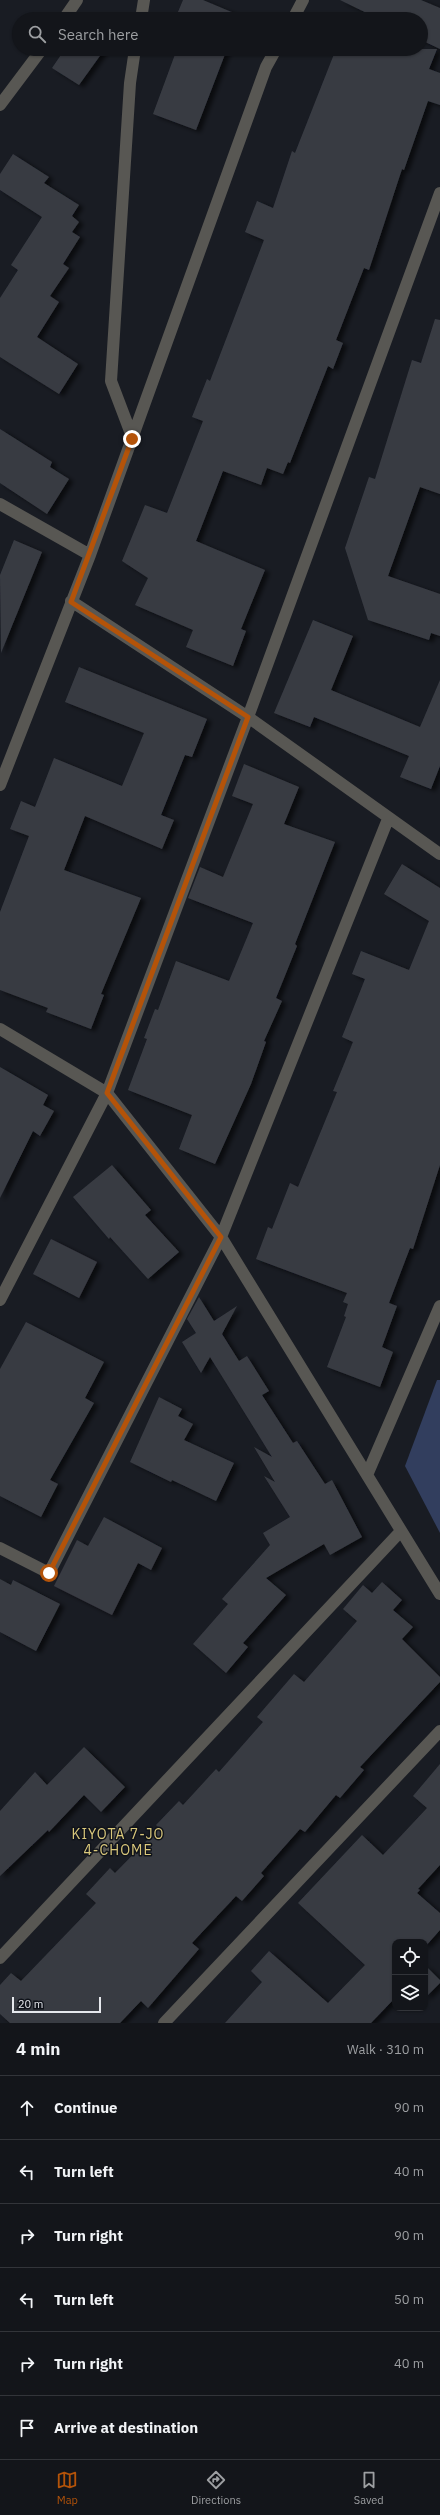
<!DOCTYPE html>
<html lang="en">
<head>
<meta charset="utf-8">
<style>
  body { margin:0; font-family:"IBM Plex Sans",sans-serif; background:#202227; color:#f1f3f6 }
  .controls { position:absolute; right:12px; bottom:12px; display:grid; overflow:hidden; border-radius:8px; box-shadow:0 1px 3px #0004 }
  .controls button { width:36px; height:36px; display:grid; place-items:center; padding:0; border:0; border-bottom:1px solid #323439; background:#13151a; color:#f1f3f6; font:20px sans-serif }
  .scale { position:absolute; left:12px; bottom:10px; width:89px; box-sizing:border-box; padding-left:4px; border:2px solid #e6e8ed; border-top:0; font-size:11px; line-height:14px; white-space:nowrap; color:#e6e8ed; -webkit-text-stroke:3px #10131a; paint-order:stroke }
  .stop { position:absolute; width:12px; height:12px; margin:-9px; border:3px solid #b45309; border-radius:50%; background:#fff }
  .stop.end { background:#b45309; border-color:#fff; box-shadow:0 1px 4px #0008 }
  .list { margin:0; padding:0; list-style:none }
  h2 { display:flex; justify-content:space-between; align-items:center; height:52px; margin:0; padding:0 16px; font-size:17px }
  h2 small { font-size:13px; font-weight:400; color:#9d9fa2 }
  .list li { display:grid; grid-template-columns:26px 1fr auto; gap:12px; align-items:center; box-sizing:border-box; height:64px; padding:0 16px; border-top:1px solid #323439 }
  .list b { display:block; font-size:15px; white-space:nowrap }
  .list em { font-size:13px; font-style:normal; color:#9d9fa2 }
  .icon { flex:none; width:22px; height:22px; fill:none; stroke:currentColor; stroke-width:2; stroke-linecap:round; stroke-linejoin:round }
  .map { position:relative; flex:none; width:440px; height:2023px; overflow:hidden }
  .search { position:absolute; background:#13151a; box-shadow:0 1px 3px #0004; left:12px; right:12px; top:12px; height:44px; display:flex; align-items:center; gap:10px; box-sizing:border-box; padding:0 14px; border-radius:22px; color:#9d9fa2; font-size:15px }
  .sheet { height:436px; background:#13151a }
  nav { display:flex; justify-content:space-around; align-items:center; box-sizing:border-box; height:56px; border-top:1px solid #323439; background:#13151a; font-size:11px; color:#9d9fa2 }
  nav a { display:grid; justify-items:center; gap:2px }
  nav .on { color:#b45309 }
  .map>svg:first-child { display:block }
</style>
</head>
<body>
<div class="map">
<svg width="440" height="2023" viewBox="0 0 440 2023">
  <defs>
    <filter id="shadow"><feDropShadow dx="4.5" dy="2.5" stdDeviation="2" flood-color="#0009"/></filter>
  </defs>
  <rect width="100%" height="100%" fill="#191c23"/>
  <path fill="#323e5e" d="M437,1380H440V1533L405,1466Z"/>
  <path fill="#383b43" filter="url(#shadow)" d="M183,0H203L241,16L240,19H175Z
    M340,0H421L440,8V49L421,40V19H379Z
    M65,49H103L102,53L79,85L52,68Z
    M177,49H227L196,130L153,114Z
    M336,49H437L429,69L440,73V105L428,101L404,170L402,169L369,270L364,268L336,340L343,343L333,369L328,366L290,463L288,462L283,474L267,468L261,485L223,471L196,541L265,570L241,629L246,631L233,666L186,647L193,630L135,605L148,578L122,561L145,505L167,513L203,421L192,417L207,379L210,381L264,240L245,232L257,201L273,208L292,151L295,153Z
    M13,154L49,177L44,183L79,205L72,216L79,222L72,232L80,237L63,264L69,268L50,296L59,302L37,337L78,364L59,394L0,357V298L18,270L11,265L42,217L0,190V174Z
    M435,319L440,320V494L420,487L388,576L440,594V636L431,633L429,640L368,620L345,548L369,477L375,479L412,360L421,363Z
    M0,429L52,462L50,467L69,479L47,514L0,483Z
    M14,540L42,552L1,653L0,575Z
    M313,620L353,636L331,690L420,727L440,680V766L431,789L400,777L409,756L314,717L310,727L274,713Z
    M79,667L207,719L192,757L185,755L161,815L174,820L162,849L85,816L64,870L141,898L101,994L104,995L91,1029L46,1012L48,1008L0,990V912L29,836L10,829L21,801L35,807L54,758L122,786L144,733L65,702Z
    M244,764L299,787L284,824L335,842L295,944L297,946L276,998L282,1001L264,1041L266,1042L251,1084L215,1164L179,1149L192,1115L128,1090L147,1039L144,1038L155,1009L158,1010L176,961L229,981L253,923L188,898L200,867L223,877L253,804L232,796Z
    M402,864L440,888V1165L413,1249L410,1248L389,1303L397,1306L382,1347L393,1352L380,1387L327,1367L346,1317L344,1316L348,1304L343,1302L347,1293L256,1259L268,1227L272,1229L290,1183L298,1187L337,1092L333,1091L353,1042L342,1037L365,979L352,974L361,951L409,970L429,921L384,894Z
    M0,1067L48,1095L43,1105L54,1111L40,1136L33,1131L0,1198Z
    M112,1165L151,1210L145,1215L179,1252L148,1279L110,1237L109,1239L73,1197Z
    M51,1239L97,1262L79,1298L33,1274Z
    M199,1297L214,1321L237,1306L222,1334L239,1361L247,1356L269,1391L262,1395L293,1443L297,1441L325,1484L332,1480L362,1537L330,1555L324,1544L266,1578L286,1595L243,1643L248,1647L226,1673L193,1644L228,1604L222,1599L270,1545L263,1533L290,1517L264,1476L275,1482L254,1447L272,1457L210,1357L201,1373L182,1342L196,1333L187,1319Z
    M26,1322L104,1362L85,1398L94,1403L50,1480L58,1484L41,1517L0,1496V1369Z
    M159,1397L182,1409L178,1416L193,1424L184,1440L234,1463L216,1501L172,1480L171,1482L130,1462Z
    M104,1517L162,1548L151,1570L138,1563L112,1615L54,1586L77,1540L88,1546Z
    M0,1579L11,1585L13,1580L60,1604L36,1651L0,1632Z
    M382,1582L402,1600L393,1610L413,1627L402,1639L440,1677V1682L360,1767L364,1770L340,1798L336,1795L305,1832L300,1829L261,1873L264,1876L242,1901L236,1896L192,1943L199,1949L148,2008L141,2001L120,2023H10L0,2014V1985L11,1973L21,1981L96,1903L86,1894L110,1868L115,1873L159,1828L156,1825L179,1801L183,1805L216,1769L219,1772L263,1722L257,1717L294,1674L304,1682L357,1621L343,1609L363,1585L372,1593Z
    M84,1747L125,1787L101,1812L84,1795L49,1832L48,1830L0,1876V1811L35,1772L47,1785Z
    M440,1764V1865L418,1889L420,1890L417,1893L440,1913V1930L425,1947V1942H395V1998L371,2023H225L262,1982L251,1971L269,1951L328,2003L365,1965L298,1903L362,1835L383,1855L427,1808L413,1796Z
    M425,1965L440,1980V1983L425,1998Z"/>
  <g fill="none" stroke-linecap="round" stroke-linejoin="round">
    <path stroke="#585753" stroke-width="12" d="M64,19L77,0
      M141,19L144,0
      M293,19L303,0
      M0,105L42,49
      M133,439L111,381L130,83L135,49
      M0,504L90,555
      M71,601L248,717L440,854
      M0,785L90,555L266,67L276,49
      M0,1029L107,1093L221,1237L440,1594
      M0,1300L107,1093L248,717L440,193
      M367,1475L440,1306
      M0,1548L49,1573L221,1237L388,819
      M0,1958L401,1531
      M164,2023L440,1731"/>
  </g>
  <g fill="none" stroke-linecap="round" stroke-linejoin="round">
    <path stroke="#b45309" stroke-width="5" d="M49,1573L221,1237L107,1093L248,717L71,602L132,439"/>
  </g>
  <g text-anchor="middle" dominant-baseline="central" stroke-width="3" stroke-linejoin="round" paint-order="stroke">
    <g font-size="14" letter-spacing="1" fill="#dbc97c" stroke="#10131a">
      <text x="118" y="1834">KIYOTA 7-JO<tspan x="118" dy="16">4-CHOME</tspan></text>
    </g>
  </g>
</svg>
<div class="controls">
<button><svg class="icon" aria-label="locate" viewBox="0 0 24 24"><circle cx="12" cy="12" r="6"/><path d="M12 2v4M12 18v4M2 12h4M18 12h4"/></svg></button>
<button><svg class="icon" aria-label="layers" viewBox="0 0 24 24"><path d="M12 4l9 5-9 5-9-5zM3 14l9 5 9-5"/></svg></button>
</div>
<div class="scale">20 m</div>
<div class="stop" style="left:49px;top:1573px"></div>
<div class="stop end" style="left:132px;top:439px"></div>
<div class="search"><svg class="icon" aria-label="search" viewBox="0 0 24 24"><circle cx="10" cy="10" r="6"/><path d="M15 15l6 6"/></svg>Search here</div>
</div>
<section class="sheet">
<h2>4 min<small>Walk · 310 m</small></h2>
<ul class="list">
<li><svg class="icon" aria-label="ahead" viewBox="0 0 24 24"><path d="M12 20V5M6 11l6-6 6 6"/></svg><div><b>Continue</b></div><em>90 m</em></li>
<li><svg class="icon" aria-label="left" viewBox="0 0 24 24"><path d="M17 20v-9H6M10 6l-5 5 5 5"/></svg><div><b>Turn left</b></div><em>40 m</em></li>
<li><svg class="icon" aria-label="right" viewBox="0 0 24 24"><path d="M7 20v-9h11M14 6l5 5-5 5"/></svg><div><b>Turn right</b></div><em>90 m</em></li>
<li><svg class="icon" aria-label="left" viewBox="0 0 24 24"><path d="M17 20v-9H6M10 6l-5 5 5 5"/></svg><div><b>Turn left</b></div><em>50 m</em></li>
<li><svg class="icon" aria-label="right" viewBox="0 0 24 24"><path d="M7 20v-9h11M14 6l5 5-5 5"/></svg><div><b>Turn right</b></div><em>40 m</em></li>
<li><svg class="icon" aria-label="arrive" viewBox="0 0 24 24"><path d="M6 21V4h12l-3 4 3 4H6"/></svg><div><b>Arrive at destination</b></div></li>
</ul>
</section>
<nav>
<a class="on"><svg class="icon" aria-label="map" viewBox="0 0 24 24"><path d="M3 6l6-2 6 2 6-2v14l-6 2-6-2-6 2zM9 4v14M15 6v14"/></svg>Map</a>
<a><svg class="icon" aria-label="directions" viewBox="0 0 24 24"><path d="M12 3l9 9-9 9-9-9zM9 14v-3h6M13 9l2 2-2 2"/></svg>Directions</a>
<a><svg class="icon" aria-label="saved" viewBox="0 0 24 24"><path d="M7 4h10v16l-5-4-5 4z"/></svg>Saved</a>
</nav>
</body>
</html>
